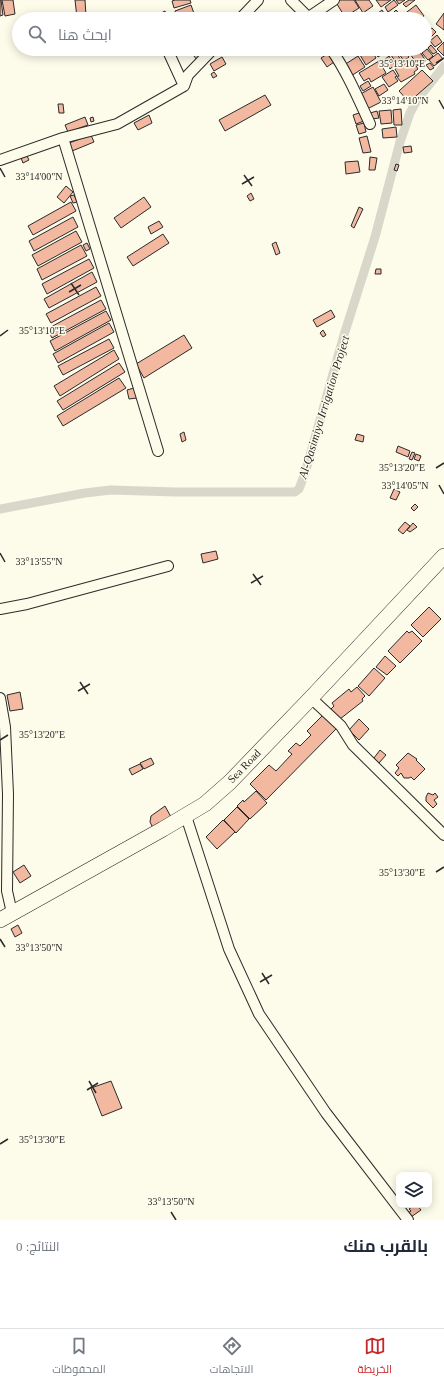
<!DOCTYPE html>
<html lang="ar">
<head>
<meta charset="utf-8">
<style>
  body { margin:0; font-family:"Times New Roman",Cairo,serif; background:#f2f2f3; color:#1f2937; direction:rtl }
  .controls { position:absolute; right:12px; bottom:12px; display:grid; overflow:hidden; border-radius:8px; box-shadow:0 2px 10px #0003 }
  .controls button { width:36px; height:36px; display:grid; place-items:center; padding:0; border:0; border-bottom:1px solid #e0e1e3; background:#fff; color:#1f2937; font:20px sans-serif }
  .list { margin:0; padding:0; list-style:none }
  h2 { display:flex; justify-content:space-between; align-items:center; height:52px; margin:0; padding:0 16px; font-size:17px }
  h2 small { font-size:13px; font-weight:400; color:#747a83 }
  .icon { flex:none; width:22px; height:22px; fill:none; stroke:currentColor; stroke-width:2; stroke-linecap:round; stroke-linejoin:round }
  .map { position:relative; flex:none; width:444px; height:1220px; overflow:hidden; direction:ltr }
  .search { position:absolute; background:#fff; box-shadow:0 2px 10px #0003; left:12px; right:12px; top:12px; height:44px; display:flex; align-items:center; gap:10px; box-sizing:border-box; padding:0 14px; border-radius:22px; color:#747a83; font-size:15px }
  .sheet { height:108px; background:#fff }
  nav { display:flex; justify-content:space-around; align-items:center; box-sizing:border-box; height:56px; border-top:1px solid #e0e1e3; background:#fff; font-size:11px; color:#747a83 }
  nav a { display:grid; justify-items:center; gap:2px }
  nav .on { color:#c62828 }
  .map>svg:first-child { display:block }
</style>
</head>
<body>
<div class="map">
<svg width="444" height="1220" viewBox="0 0 444 1220">
  <rect width="100%" height="100%" fill="#fdfbea"/>
  <g fill="none" stroke-linecap="round" stroke-linejoin="round">
    <path stroke="#d8d7c9" stroke-width="9" d="M0,509L85,493L111,490L175,492H295L299,489L305,473L344,335L375,237L400,142L410,113L417,100L444,66"/>
  </g>
  <path fill="#f2b8a0" stroke="#2b2b2b" d="M0,0H1L3,15L0,16Z
    M2,0H13L15,14L5,16Z
    M75,0H85L86,16L77,18Z
    M175,0H190L191,3L174,8L172,1Z
    M337,0H354L359,8L345,17L335,1Z
    M355,0H369L373,6L363,13Z
    M376,0H391L381,7Z
    M394,0L398,5L388,12L385,7Z
    M396,0H405L399,4Z
    M409,0H415L406,7L403,4Z
    M191,5L196,19H177L175,11Z
    M416,5L424,16L420,19H405L403,15Z
    M382,10L387,18L386,19H373L372,18Z
    M396,10L402,17L399,19H387Z
    M165,11L168,19H156L155,16Z
    M357,12L361,19H345Z
    M327,13L331,19H317Z
    M444,13V30L436,24Z
    M149,15L150,19H138Z
    M432,28L436,32L431,37L429,34L431,32L429,30Z
    M437,35L442,42L435,47L430,41Z
    M444,42V56L437,49Z
    M431,45L437,52L433,54L428,48Z
    M220,49H228L223,53Z
    M316,49H325L319,53Z
    M334,49H350L340,57Z
    M371,49L376,58L366,65L360,55Z
    M379,49H393L383,55Z
    M407,49H418L426,61L418,66Z
    M427,49L433,56L428,60L422,53Z
    M377,50L381,55L378,57L374,51Z
    M405,50L409,57L404,61L399,54Z
    M396,52L402,62L398,66L391,55Z
    M198,53L201,58L197,60L194,56Z
    M329,53L334,62L327,67L321,58Z
    M438,53L443,59L434,66L429,60Z
    M358,56L365,67L351,76L344,65Z
    M389,56L395,65L390,69L384,60Z
    M222,57L226,64L214,71L210,64Z
    M379,61L386,73L371,82L369,78L364,81L359,73Z
    M413,61L418,69L414,72L415,74L401,82L397,77L399,76L395,69L408,62V63Z
    M430,63L434,68L430,70L426,65Z
    M393,70L397,76L395,77L398,81L389,87L382,77Z
    M422,70L433,81L409,102L399,91Z
    M214,72L217,76L213,78L211,74Z
    M368,81L371,86L363,91L360,86Z
    M384,84L388,90L379,96L375,89Z
    M373,87L381,102L367,109L359,95Z
    M265,95L271,105L225,131L219,120Z
    M58,104H63L64,113H59Z
    M401,109L402,125H394L393,110Z
    M391,110L392,123L381,124L379,111Z
    M377,111L379,118L372,119L370,113Z
    M359,113L361,116L362,115L364,121L356,124L353,115Z
    M149,115L152,123L138,130L134,123Z
    M85,117L88,125L68,132L65,125Z
    M93,117L94,121L91,122L90,118Z
    M364,123L366,132L359,134L356,125Z
    M396,127L397,137L383,138L382,129Z
    M91,135L94,142L72,151L69,143Z
    M367,136L371,152L363,153L359,138Z
    M411,146L412,152L404,153L403,147Z
    M27,156L29,160L23,163L21,158Z
    M370,157L377,158L375,170H369Z
    M358,161L360,172L346,174L345,162Z
    M396,164L399,165L397,171L394,170Z
    M66,186L73,192L64,203L57,197Z
    M251,193L254,199L250,201L247,196Z
    M74,195L77,202L73,203L70,196Z
    M144,197L151,207L121,228L114,218Z
    M71,202L76,211L33,235L28,226Z
    M359,207L363,209L354,228L351,226Z
    M73,217L78,227L34,251L29,241Z
    M159,221L163,227L151,234L148,227Z
    M76,231L82,242L38,266L32,255Z
    M163,234L169,243L133,266L127,257Z
    M276,242L280,253L276,255L272,244Z
    M87,243L90,249L86,251L83,245Z
    M81,245L87,256L42,280L37,269Z
    M89,259L94,268L47,294L42,284Z
    M376,269H381V274H375Z
    M92,272L97,282L49,308L44,299Z
    M96,287L101,296L51,323L46,314Z
    M101,300L106,309L52,338L47,329Z
    M331,310L335,317L317,327L313,320Z
    M106,311L111,320L55,351L50,341Z
    M109,323L114,332L58,363L53,354Z
    M323,330L326,335L323,337L320,333Z
    M184,335L192,348L144,378L136,364Z
    M109,339L114,348L63,375L58,366Z
    M114,350L119,359L60,396L54,386Z
    M119,363L125,372L63,410L57,401Z
    M119,378L126,388L63,426L57,416Z
    M134,388L137,398L129,399L127,390Z
    M184,432L186,440L182,442L180,434Z
    M357,434L364,436L363,442L355,440Z
    M398,446L410,451L408,457L396,452Z
    M412,452L415,453L412,460L409,459Z
    M416,454L421,456L419,461L414,459Z
    M394,489L400,492L396,500L390,498Z
    M415,504L418,507L414,511L411,508Z
    M405,522L410,526L403,534L398,530Z
    M413,523L417,527L410,532L407,530Z
    M216,551L218,559L203,563L201,554Z
    M429,607L441,619L423,637L411,625Z
    M407,631L409,633L412,631L422,641L400,663L388,651Z
    M385,656L396,666L387,675L376,667Z
    M374,668L385,678L369,696L358,686Z
    M357,687L365,696L362,699L363,701L340,719L331,709L334,706L332,703L349,689L351,692Z
    M20,692L23,709L10,711L7,695Z
    M323,715L337,728L266,800L250,784L269,765L276,771L292,754L288,751L296,743L300,746L311,735L307,731Z
    M359,719L369,729L359,740L349,730Z
    M380,750L386,755L379,763L374,758Z
    M408,753L417,759L416,760L425,769L414,780L411,777L409,778H404L401,773L398,776L395,773L399,768L396,765Z
    M151,758L154,764L144,769L140,763Z
    M140,764L143,769L132,775L129,769Z
    M256,791L267,803L250,819L237,806L243,800L244,802Z
    M428,793L433,795L435,793L438,797L434,800L437,804L433,808L426,801V797Z
    M165,806L171,817L153,828L150,822L151,816Z
    M237,807L249,819L236,833L224,820Z
    M223,820L235,832L217,849L206,837Z
    M24,865L31,876L20,883L13,872Z
    M18,925L22,933L15,937L11,929Z
    M111,1081L122,1108L102,1116L91,1088Z
    M415,1205H417L421,1210L411,1217L408,1213L411,1211L409,1209Z"/>
  <g fill="none" stroke-linecap="round" stroke-linejoin="round">
    <defs>
      <path id="minor" d="M291,0L310,19
        M309,17L334,0
        M240,19L258,0
        M167,49L184,86
        M331,49C347,72 358,98 370,124
        M63,138L158,451
        M0,160L63,138L117,124L184,86L188,75L213,49
        M0,609L27,604L168,566
        M0,698L5,727L8,794L7,891L12,913
        M311,698L341,726L353,745L444,835
        M186,816L229,949L259,1014L326,1113L408,1220"/>
      <path id="highway" d="M0,920L163,829L205,804L230,782L311,698L444,556"/>
    </defs>
    <use href="#minor" stroke="#2b2b2b" stroke-width="12"/>
    <use href="#highway" stroke="#2b2b2b" stroke-width="16"/>
    <use href="#minor" stroke="#fdfbea" stroke-width="10"/>
    <use href="#highway" stroke="#fdfbea" stroke-width="15"/>
  </g>
  <path fill="none" stroke="#2b2b2b" stroke-width="1.5" d="M436,63L444,58M439,100L444,109M0,168L5,177M244,175L252,186M242,184L254,177M71,283L79,295M69,292L81,285M0,336L8,330M436,468L444,463M439,485L444,494M0,553L5,562M253,574L261,585M251,583L263,576M80,682L88,694M78,691L90,684M0,740L8,735M436,872L444,867M0,939L5,947M262,973L269,984M260,982L272,975M89,1081L96,1093M87,1090L98,1083M0,1144L8,1139M171,1212L176,1220"/>
  <g text-anchor="middle" dominant-baseline="central" stroke-width="3" stroke-linejoin="round" paint-order="stroke">
    <g font-size="11" fill="#2b2b2b" stroke="#fdfbea">
      <text transform="translate(244 766) rotate(-46)">Sea Road</text>
    </g>
    <g font-size="12" font-style="italic" fill="#2b2b2b" stroke="#fdfbea">
      <text transform="translate(324 407) rotate(-73)">Al-Qasimiya Irrigation Project</text>
    </g>
  </g>
  <g font-size="10" text-anchor="middle" fill="#2b2b2b" stroke="#fdfbea" stroke-width="3" stroke-linejoin="round" paint-order="stroke">
    <text x="402" y="67">35°13'10"E</text>
    <text x="405" y="104">33°14'10"N</text>
    <text x="39" y="180">33°14'00"N</text>
    <text x="42" y="334">35°13'10"E</text>
    <text x="402" y="471">35°13'20"E</text>
    <text x="405" y="489">33°14'05"N</text>
    <text x="39" y="565">33°13'55"N</text>
    <text x="42" y="738">35°13'20"E</text>
    <text x="402" y="876">35°13'30"E</text>
    <text x="39" y="951">33°13'50"N</text>
    <text x="42" y="1143">35°13'30"E</text>
    <text x="171" y="1205">33°13'50"N</text>
  </g>
</svg>
<div class="controls">
<button><svg class="icon" aria-label="layers" viewBox="0 0 24 24"><path d="M12 4l9 5-9 5-9-5zM3 14l9 5 9-5"/></svg></button>
</div>
<div class="search"><svg class="icon" aria-label="search" viewBox="0 0 24 24"><circle cx="10" cy="10" r="6"/><path d="M15 15l6 6"/></svg>ابحث هنا</div>
</div>
<section class="sheet">
<h2>بالقرب منك<small>النتائج: 0</small></h2>
<ul class="list">
</ul>
</section>
<nav>
<a class="on"><svg class="icon" aria-label="map" viewBox="0 0 24 24"><path d="M3 6l6-2 6 2 6-2v14l-6 2-6-2-6 2zM9 4v14M15 6v14"/></svg>الخريطة</a>
<a><svg class="icon" aria-label="directions" viewBox="0 0 24 24"><path d="M12 3l9 9-9 9-9-9zM9 14v-3h6M13 9l2 2-2 2"/></svg>الاتجاهات</a>
<a><svg class="icon" aria-label="saved" viewBox="0 0 24 24"><path d="M7 4h10v16l-5-4-5 4z"/></svg>المحفوظات</a>
</nav>
</body>
</html>
